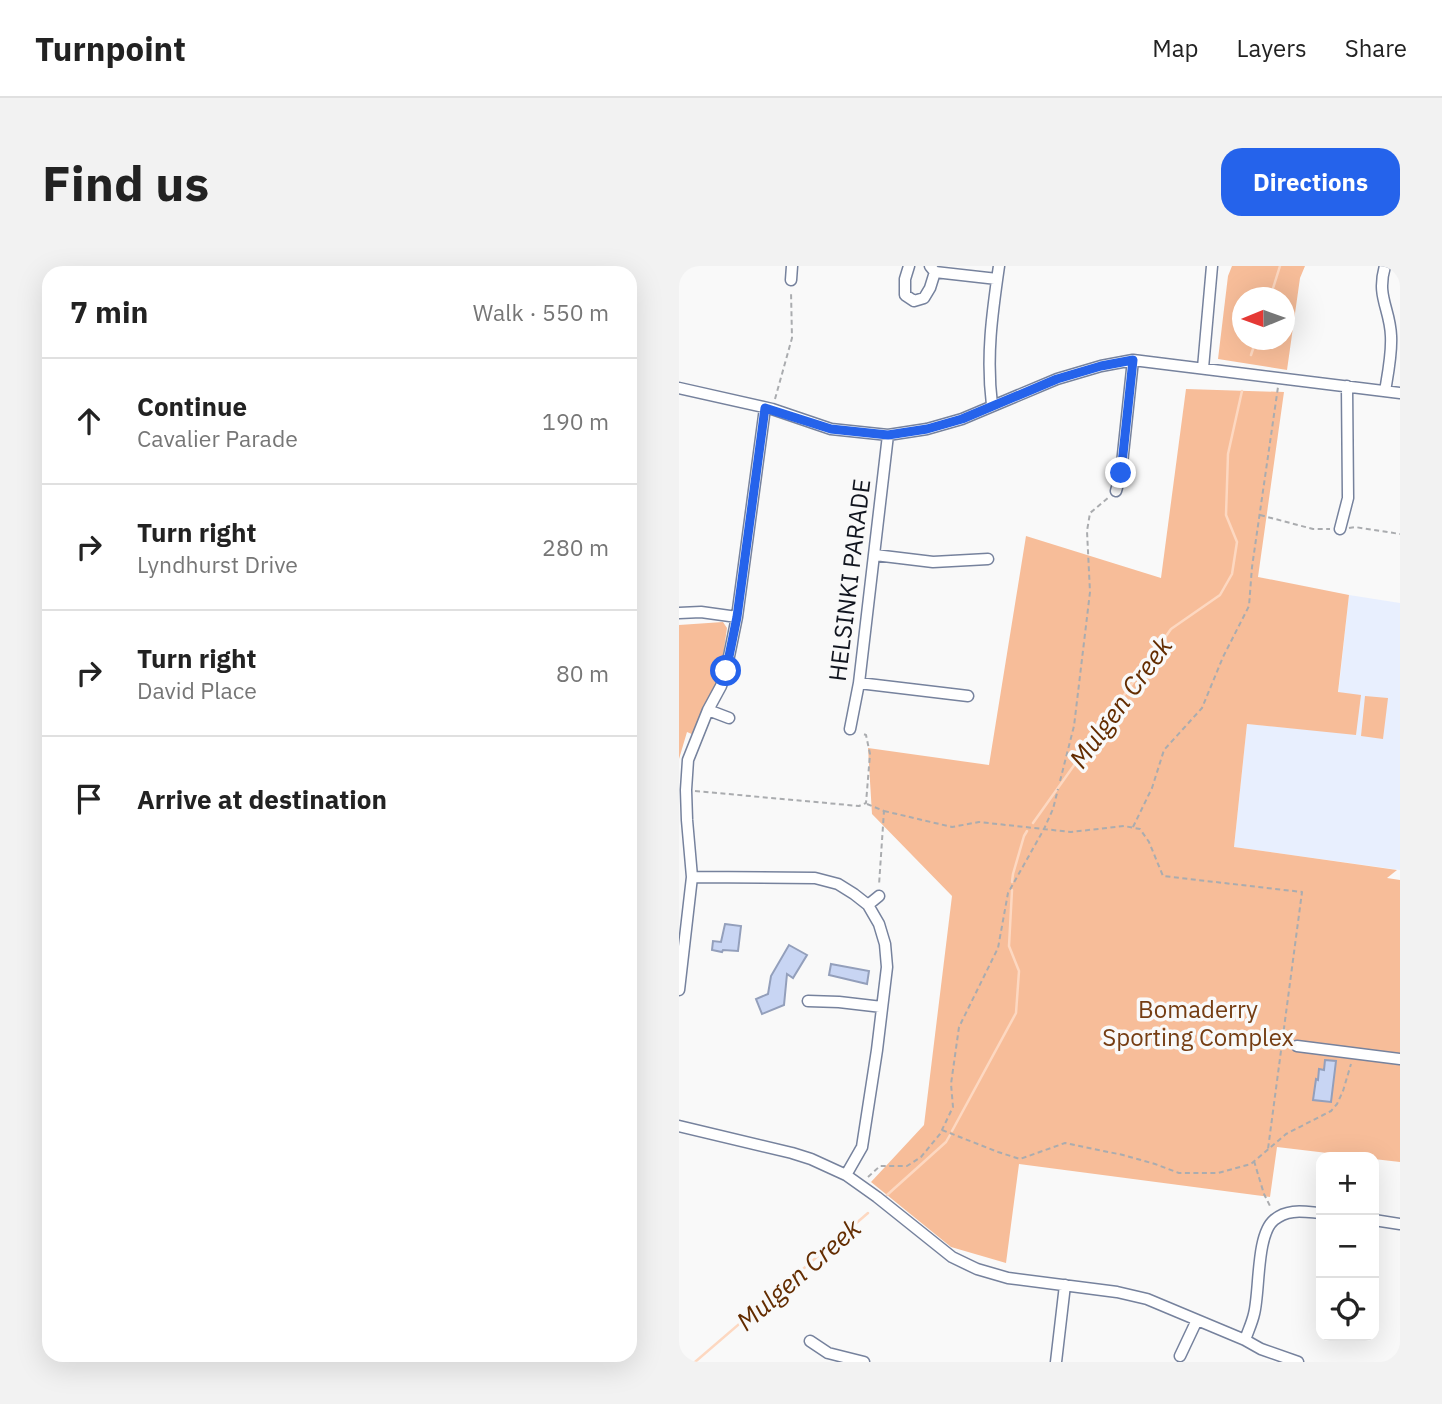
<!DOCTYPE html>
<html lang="en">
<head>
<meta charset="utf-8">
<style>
  body { margin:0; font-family:"IBM Plex Sans",sans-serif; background:#f2f2f2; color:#222 }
  .controls { position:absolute; right:21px; bottom:21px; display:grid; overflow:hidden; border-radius:14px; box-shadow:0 7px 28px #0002 }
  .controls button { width:63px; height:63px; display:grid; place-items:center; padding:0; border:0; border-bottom:2px solid #e0e0e0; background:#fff; color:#222; font:35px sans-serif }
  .compass { position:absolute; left:553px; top:21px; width:63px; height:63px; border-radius:50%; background:#fff; box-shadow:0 7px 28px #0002; rotate:269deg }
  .stop { position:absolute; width:21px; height:21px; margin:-16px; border:5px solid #2563eb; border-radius:50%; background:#fff }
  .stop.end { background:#2563eb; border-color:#fff; box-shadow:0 2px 7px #0008 }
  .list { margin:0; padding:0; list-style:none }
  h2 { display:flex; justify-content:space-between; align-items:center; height:91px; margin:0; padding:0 28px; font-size:30px }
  h2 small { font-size:23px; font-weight:400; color:#767676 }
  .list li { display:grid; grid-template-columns:46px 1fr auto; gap:21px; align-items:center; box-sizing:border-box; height:126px; padding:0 28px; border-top:2px solid #e0e0e0 }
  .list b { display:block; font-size:26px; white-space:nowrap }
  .list p { margin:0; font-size:23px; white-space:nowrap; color:#767676 }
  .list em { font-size:23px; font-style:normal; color:#767676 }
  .icon { flex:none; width:38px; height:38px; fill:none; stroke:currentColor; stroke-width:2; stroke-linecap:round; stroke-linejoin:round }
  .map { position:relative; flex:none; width:721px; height:1096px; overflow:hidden; border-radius:21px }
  header { display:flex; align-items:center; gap:42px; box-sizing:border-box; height:98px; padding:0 35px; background:#fff; border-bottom:2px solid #e0e0e0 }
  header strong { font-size:33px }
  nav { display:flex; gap:38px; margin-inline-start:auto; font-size:24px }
  .intro { display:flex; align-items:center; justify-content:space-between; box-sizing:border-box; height:168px; padding:0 42px }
  h1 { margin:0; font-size:49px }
  .button { padding:18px 32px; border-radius:21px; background:#2563eb; color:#fff; font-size:24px; font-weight:700 }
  main { display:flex; gap:42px; padding:0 42px }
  aside { flex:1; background:#fff; border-radius:21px; box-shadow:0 7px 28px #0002 }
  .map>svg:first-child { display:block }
</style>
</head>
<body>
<header>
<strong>Turnpoint</strong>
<nav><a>Map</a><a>Layers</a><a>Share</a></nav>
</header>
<div class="intro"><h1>Find us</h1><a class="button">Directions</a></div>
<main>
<aside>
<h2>7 min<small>Walk · 550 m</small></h2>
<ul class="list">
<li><svg class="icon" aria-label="ahead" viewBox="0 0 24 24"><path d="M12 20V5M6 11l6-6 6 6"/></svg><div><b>Continue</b><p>Cavalier Parade</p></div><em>190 m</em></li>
<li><svg class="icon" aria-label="right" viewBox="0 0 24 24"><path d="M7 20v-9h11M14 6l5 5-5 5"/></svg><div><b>Turn right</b><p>Lyndhurst Drive</p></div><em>280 m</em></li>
<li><svg class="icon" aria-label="right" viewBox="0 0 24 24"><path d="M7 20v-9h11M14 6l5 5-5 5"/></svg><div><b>Turn right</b><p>David Place</p></div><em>80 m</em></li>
<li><svg class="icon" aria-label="arrive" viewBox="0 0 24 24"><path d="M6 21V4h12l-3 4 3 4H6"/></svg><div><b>Arrive at destination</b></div></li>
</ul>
</aside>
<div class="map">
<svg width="721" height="1096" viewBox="0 0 721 1096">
  <rect width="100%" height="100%" fill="#f9f9f9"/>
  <path fill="#e8effe" d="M670,329L721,337V604L555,581L568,458L655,466Z"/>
  <path fill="#f7bd99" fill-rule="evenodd" d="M553,0H626L621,12L608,104L539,93L549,10ZM564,32H606V74H564Z
    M507,123L605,126L579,311L670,329L659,426L682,429L677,469L568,458L555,581L718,604L708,612L721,614V896L695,893V891H682L598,881L591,931L340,898L327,997L272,981L192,916L245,859L273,630L193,548L189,482L310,499L347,270L482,312Z
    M44,356L48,362L40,418L15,469L8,466L0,493V359Z
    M686,430L709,432L704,473L682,470Z"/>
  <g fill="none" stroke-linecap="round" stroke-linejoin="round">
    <path stroke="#fdd8c1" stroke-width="2.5" d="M591,32L601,0
      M572,89L577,74
      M354,557L492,363L541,329L553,308L558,276L547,249L549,188L563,125
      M333,616L334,608L345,570L348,565
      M273,865L337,747L340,705L330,680L333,624
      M208,929L267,876L271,869
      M16,1096L189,947"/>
  </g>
  <path fill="#c8d5f3" stroke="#939fbb" stroke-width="2" d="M46,658L62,660L59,685L44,684L43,686L33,684L34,675L42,676Z
    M110,679L128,689L114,712L108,708L105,739L83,748L77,733L89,728L92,710Z
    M152,698L190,705L188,718L150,709Z
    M646,794L657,795L652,836L634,834L637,813L639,814L640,803L645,804Z"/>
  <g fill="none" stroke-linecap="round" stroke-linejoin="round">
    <defs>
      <path id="minor" d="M230,0L226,13V29L235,35L245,32L251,22L256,6
        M251,0L256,6L318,13
        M706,0C697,31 711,42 712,70C713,88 709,107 706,125
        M112,14L113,0
        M524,102L533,0
        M0,122L93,143L152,163L209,169L248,163L283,153L378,113L422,100L454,94L721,127
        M313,139C307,91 313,48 320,0
        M437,225L442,207L454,94
        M661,263L669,232L668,120
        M196,289L254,296L309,293
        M0,347L22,346L58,351
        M180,417L289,430
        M29,444L50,452
        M171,463L180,417L209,169
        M13,611L136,612L159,618L175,628L189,639L200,658L206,678L208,701L198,784L183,881L167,909
        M189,639L200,630
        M0,724L13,611L8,554L7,524L9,494L29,444L42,420L47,405L58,351L86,142
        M129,735L160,736L203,741
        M618,780L721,793
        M0,860L113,887L132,893L167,909L198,931L273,991L298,1003L329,1012L438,1026L468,1033L566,1074L582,1083L619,1096
        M695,954L721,958
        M566,1074C569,1065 573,1057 575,1048C581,1025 577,969 595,954C609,942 626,946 642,947
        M131,1075L149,1087L185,1096
        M501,1090L518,1054
        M377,1096L386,1019"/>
    </defs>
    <use href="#minor" stroke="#76829d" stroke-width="13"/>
    <path stroke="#aaacaf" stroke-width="2" stroke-dasharray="5 3.5" stroke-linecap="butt" d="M96,133L113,72L112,25
      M581,249L634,263H651
      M670,262L676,261L721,268
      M381,515L395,460L411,326L408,265L411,247L430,231
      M16,525L180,540L187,537L191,488L187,469L182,467
      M188,538L205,545L200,619
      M205,545L273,561L300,556L392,566L445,560L461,563L470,576L484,610L623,626L589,883
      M454,561L473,522L485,484L523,442L544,391L570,340L573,301L599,121
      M263,864L319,886L341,893L386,877L444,889L476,898L500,907H539L572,898L607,868L652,845L658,838L664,825L672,798
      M575,895L585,928L592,942
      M189,911L201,900H228L242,891L261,868L274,841L272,818L280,761L319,682L329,627L365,563L374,543L379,523"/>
    <use href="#minor" stroke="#fff" stroke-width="10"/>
  </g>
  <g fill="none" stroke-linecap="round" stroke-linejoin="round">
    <path stroke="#2563eb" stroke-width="9" d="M47,405L58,351L86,142L152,163L209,169L248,163L283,153L378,113L422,100L454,94L442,207"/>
  </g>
  <g text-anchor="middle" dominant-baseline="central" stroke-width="7" stroke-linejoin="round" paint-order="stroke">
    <g font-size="24" fill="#11151f" stroke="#f9f9f9">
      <text transform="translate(170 314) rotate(-83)">HELSINKI PARADE</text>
    </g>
    <g font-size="24" fill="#753d13" stroke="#f9f9f9">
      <text x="519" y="743">Bomaderry<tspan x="519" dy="28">Sporting Complex</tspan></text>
    </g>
    <g font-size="26" font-style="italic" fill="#632c00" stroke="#f9f9f9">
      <text transform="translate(441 436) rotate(-54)">Mulgen Creek</text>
      <text transform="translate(119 1008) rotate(-41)">Mulgen Creek</text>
    </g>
  </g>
</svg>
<div class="controls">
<button>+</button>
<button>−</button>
<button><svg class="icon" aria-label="locate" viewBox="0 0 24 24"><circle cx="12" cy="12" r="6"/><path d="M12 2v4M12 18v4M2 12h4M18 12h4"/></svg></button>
</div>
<svg class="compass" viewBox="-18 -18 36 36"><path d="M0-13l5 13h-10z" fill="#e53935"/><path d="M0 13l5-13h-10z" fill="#767676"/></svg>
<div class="stop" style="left:47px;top:405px"></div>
<div class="stop end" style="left:442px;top:207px"></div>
</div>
</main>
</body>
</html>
